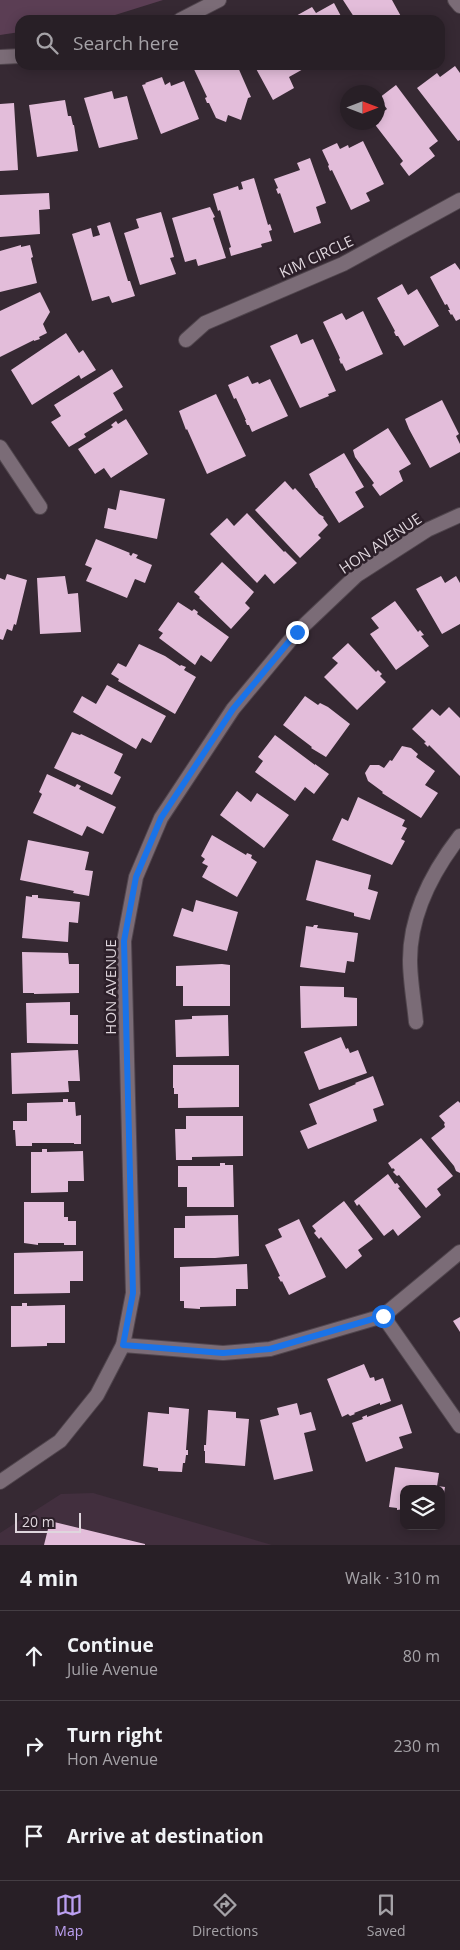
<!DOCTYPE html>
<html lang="en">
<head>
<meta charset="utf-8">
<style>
  body { margin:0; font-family:"Open Sans",sans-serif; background:#30272e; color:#f1f3f6 }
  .controls { position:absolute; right:15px; bottom:15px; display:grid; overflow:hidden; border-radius:10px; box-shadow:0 2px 12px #0003 }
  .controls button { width:45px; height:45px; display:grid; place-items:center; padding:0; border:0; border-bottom:1px solid #443d43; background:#281f26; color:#f1f3f6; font:25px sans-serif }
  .compass { position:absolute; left:340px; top:85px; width:45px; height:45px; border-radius:50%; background:#281f26; box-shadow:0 2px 12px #0003; rotate:90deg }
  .scale { position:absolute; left:15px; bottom:12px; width:66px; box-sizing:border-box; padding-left:5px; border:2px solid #dfd6dd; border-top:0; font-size:14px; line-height:18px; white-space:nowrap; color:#dfd6dd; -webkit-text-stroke:4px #2c1f29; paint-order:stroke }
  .stop { position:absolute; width:15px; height:15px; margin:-11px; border:4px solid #1a73e8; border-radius:50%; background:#fff }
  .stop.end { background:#1a73e8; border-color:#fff; box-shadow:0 1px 5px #0008 }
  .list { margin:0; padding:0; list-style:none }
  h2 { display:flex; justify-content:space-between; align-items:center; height:65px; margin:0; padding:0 20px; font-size:21px }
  h2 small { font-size:16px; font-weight:400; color:#a5a2a7 }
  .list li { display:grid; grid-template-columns:32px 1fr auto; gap:15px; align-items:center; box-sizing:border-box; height:90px; padding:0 20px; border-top:1px solid #443d43 }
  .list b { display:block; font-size:19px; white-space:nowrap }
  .list p { margin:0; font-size:16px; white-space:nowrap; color:#a5a2a7 }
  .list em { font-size:16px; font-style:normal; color:#a5a2a7 }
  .icon { flex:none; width:28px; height:28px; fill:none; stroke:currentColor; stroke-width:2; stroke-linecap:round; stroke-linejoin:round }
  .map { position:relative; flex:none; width:460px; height:1545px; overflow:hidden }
  .search { position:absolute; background:#281f26; box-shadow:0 2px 12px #0003; left:15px; right:15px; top:15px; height:55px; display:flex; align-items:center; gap:12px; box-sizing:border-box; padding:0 18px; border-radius:15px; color:#a5a2a7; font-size:19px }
  .sheet { height:335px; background:#281f26 }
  nav { display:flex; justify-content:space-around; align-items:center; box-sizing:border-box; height:70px; border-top:1px solid #443d43; background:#281f26; font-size:14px; color:#a5a2a7 }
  nav a { display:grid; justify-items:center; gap:2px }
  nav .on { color:#bca0f2 }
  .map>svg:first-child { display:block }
</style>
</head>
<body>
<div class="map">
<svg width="460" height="1545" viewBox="0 0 460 1545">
  <rect width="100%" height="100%" fill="#362933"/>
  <path fill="#422f3e" d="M93,1493L272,1545H0V1533L61,1494Z"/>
  <path fill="#5b3e54" d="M0,0H163L99,20H20V32L0,35Z"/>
  <path fill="#e3bdda" d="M343,0H392L403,20H356Z
    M334,3L343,20H295L294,17L312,7L316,13Z
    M192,65H237L251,97L248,98L241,120L228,115L226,122L216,118L209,103H207L205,98L207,97Z
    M254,65H304L305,68L289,77L294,88L273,100Z
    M455,66L460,73V140L458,141L417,88L437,73L440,77Z
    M162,77L165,85L170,82L171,86L184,81L199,119L161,134L142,85L146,84L145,83Z
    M396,85L438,141L429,148L435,156L409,176L400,164L403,161L373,122H378V116L387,109L379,98Z
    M112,91L114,99L127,96L138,139L99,148L84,98Z
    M65,100L68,116H71L73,125H74L78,151L37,157L29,105Z
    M14,103L18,170L0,171V104Z
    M363,141L384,184L366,193L370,201L351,210L332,170L330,171L328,166L329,165L322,150L337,143L340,149L348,145L349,148Z
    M310,158L326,203L316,207L321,223L294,233L280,193L278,194L276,189L278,188L274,179L300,170L297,163Z
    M254,178L268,225L270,224L272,230L269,231L272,241L261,244L262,247L231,256L229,248L231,247L220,210L218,211L213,194L238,186L239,190L243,189L241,182Z
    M49,193L50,209L39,210L40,234L0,237V195Z
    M210,207L215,217L213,218L226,258L198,266L196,259L185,262L172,218Z
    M161,212L171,246L174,257L170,258L176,274L140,285L124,233L139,228L136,219Z
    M110,222L128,281H130L135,296L112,303L109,296L92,301L72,234L91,228L93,237L100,235L97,226Z
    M21,245V247L30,245L33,257L31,258L37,283L0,292V251Z
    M455,263L460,270V319L456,321L452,314L451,315L448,310H450L447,304L445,305L430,277Z
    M402,284L408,295L417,289L439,326L404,346L398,336H396L394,332L395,331L377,298Z
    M40,292L50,312L43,324L47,333L39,337L40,339L34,341V340L0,357V311Z
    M363,311L383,354L346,371L342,363L341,364L339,359L340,358L323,322L342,313L346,320Z
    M66,333L79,353L83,350L96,370L81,379L79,375L32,405L11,370Z
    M297,334L301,344L313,339L336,391L328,394L329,396L300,408L270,346Z
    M112,369L123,387L113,393L123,410L84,434L86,437L69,447L51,422L61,416L54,405Z
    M248,376L252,384L258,382L259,384L270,379L288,416L252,432L249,425H247L245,420H246L236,398L234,399L228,385Z
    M216,394L246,456L207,474L187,429L186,430L179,411Z
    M442,400L459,434L456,436L460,444V452L430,468L409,429L405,419Z
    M126,419L148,454L111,478L104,468L95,474L78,449L113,427L111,425L116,421L118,424Z
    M388,428L411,464L399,471L403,481L380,496L372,485L374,483L355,457L353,450Z
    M344,453L364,487L355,492L364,507L339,523L317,488H316L309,474Z
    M285,481L293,490L295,488L319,514L324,517L323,518L328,525L318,535L321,538L300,558L255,510Z
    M120,490L165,499L157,539L104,528L108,508L116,510Z
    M247,513L284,552L285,551L297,563L274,584L265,574L257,583L210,534L227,518L234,526Z
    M96,539L130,553L129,554L131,556L133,553L138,555L136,558L152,565L145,583L135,579L127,598L86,581L92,568L85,565Z
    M222,562L254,592L245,603L250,608L231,629L199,598L200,597L194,592Z
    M7,574L27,580L16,625L14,624L12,631L7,629L3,640L0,639V578L5,580Z
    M65,576L68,594L78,593L81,632L40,634L37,578Z
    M441,576L445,583L456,576L460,583V624L442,634L416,589Z
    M395,601L418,632L420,630L424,635L421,636L429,646L396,670L370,634L379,628L371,618Z
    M178,602L192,611L194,609L198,612L197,614L229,637L211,662L201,655L195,665L159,638L163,633L158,630Z
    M348,643L376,672L378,670L382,674L380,676L386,682L357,710L324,677L338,663L332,658Z
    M139,644L165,656L180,666L181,665L186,667L184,670L196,677L175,714L118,681L119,679L111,674L118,663L126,667Z
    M107,685L166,716L151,743L142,738L136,749L73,712L82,696L96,704Z
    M305,696L318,705L320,703L328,707L350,724L326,757L311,748L312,747L283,725Z
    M449,707L460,718V776L429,745L428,747L424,743L426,742L412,729L432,709L440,716Z
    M72,732L80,735L81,734L123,754L114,773L121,777L112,795L54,768Z
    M275,735L315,765V764L329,774L314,794L305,787L295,801L255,772L263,761L258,757Z
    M402,746L411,748L418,754L416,757L435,771L425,785L438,793L421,818L382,793L383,792L368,781L365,773L370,765H379L384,768L390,760L392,761Z
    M47,774L75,787L77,784L81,786L79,789L116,807L103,834L87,826L82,836L33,813L42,794L39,792Z
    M237,791L251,802L257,793L289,815L264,848L220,815Z
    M358,797L405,820L402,826L407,828L401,839L405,841L392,865L332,840L342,818L348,821Z
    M212,835L246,855L247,853L252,855L251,858L257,862L237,897L202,877L208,866L202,863L205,859L201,856Z
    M28,840L89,852L85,870L93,871L89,896L73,893L74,891L20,880Z
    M316,860L371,875L368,889L378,892L370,920L354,916V913L306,900Z
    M32,895H38V898L80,902L78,923L69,922L68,942L22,938L26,896L32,897Z
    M196,900L238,912L227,951L173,936L182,908L193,912Z
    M314,925H318L317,928L358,933L354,962L347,961L345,973L300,967L306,926L313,927Z
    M22,952L68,953L69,964H79V993L34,994V993H23Z
    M222,964L230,965V1006H183V986H176V966Z
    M300,986L344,987V997L357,998V1026L301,1028Z
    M70,1002V1015H78V1044L27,1043L26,1003Z
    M228,1015L229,1056L176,1057L175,1020L192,1019V1016Z
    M341,1037L346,1049L348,1048L350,1053L358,1050L367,1073L319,1090L304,1052Z
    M78,1050L80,1081H68L69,1092L12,1094L11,1053Z
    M173,1065H239V1107L178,1108V1094H174V1088H173Z
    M373,1076L384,1105L373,1109L377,1121L308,1149L300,1131L317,1124L309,1104L356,1084L355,1083Z
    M63,1099H68V1102H75L76,1116L81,1115V1144H74V1143H32V1146H16L15,1130H13V1121H27V1103L63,1102Z
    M458,1101L460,1103V1173L456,1171L454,1166L431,1138L445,1127L444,1124L445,1123L439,1116Z
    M186,1116H243V1156L192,1157V1160H176L175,1129H186Z
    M421,1138L453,1176L437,1189L441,1195L426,1208L399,1175L397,1176L393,1172L395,1170L393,1168L392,1169L388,1163Z
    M42,1149H47V1152L83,1151L84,1181H68V1192L31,1193V1152H42Z
    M220,1163H225V1165H233L234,1207H187V1187H178V1166H220Z
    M388,1174L395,1184L397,1183L400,1187L398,1188L421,1217L398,1236L393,1229L384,1236L359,1204L357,1206L354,1201Z
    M344,1201L373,1239L358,1250L362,1256L346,1269L321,1237L319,1239L314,1233L316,1231L312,1226Z
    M24,1202H64V1217H68V1221H76V1245H64V1243H38V1245L24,1243Z
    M238,1215L239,1256L215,1258H174V1228H185V1216Z
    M299,1219L326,1277L289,1295L282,1281L281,1282L278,1277L280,1276L265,1245L282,1237L278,1229Z
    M83,1251V1281H70V1293L14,1294V1253Z
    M247,1264L248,1289H236V1306L200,1307V1309L184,1308V1301H180V1267Z
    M22,1303H27V1306L65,1305V1343H47V1346L11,1347V1306H22Z
    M460,1317V1332L453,1321Z
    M364,1364L370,1378L374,1377L375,1381L383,1378L391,1401L380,1405V1403L354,1413L355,1414L350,1416L348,1414L342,1417L327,1379Z
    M297,1403L300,1415L311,1412L316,1430L304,1433L313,1471L274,1480L260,1420L279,1415L277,1408Z
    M402,1404L412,1433L399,1437L403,1448L366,1462L352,1423L363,1419L362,1417L367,1415V1417Z
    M169,1407L189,1409L186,1450H188V1455H186L185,1463H183L182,1472L158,1471V1468L143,1466L148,1412L169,1414Z
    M208,1410L236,1412V1418L249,1419L245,1466L205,1463V1451H204V1445H206Z
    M395,1467L439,1473L437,1486L445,1487L442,1506L441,1489H404V1509L397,1510V1508L389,1507Z
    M50,1521L145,1544V1545H44Z"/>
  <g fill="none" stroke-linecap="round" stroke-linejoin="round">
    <defs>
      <path id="minor" d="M455,0L460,6
        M180,20L219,0
        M0,57L20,56
        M186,340L205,323L343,264L460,200
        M0,447L40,507
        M416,1022C414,1001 410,980 410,960C410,915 433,871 460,836
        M383,1316L460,1426
        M123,1345L223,1353L270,1349L383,1316L460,1252"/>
      <path id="tertiary" d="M0,1482L60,1441L97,1395L123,1345L133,1293L124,941L136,877L161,818L233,709L297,632L357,575L427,530L460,515"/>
    </defs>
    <use href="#minor" stroke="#50454d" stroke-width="16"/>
    <use href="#tertiary" stroke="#50454d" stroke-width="16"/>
    <use href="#minor" stroke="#7b6c77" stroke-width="14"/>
    <use href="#tertiary" stroke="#7b6c77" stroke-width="14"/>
  </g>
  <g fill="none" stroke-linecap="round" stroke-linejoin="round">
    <path stroke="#1a73e8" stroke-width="6" d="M297,632L233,709L161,818L136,877L124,941L133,1293L123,1345L223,1353L270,1349L383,1316"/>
  </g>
  <g text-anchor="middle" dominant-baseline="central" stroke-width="5" stroke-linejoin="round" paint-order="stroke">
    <g font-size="15" fill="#dfd6dd" stroke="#2c1f29">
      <text transform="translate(316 256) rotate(-25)">KIM CIRCLE</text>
      <text transform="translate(380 543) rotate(-34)">HON AVENUE</text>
      <text transform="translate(110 987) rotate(-90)">HON AVENUE</text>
    </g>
  </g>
</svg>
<div class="controls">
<button><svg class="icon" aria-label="layers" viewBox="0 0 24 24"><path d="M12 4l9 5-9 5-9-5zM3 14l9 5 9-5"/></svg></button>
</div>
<svg class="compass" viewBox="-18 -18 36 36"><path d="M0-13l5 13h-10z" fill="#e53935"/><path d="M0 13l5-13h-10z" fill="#a5a2a7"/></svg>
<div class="scale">20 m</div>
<div class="stop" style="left:383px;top:1316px"></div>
<div class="stop end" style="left:297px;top:632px"></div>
<div class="search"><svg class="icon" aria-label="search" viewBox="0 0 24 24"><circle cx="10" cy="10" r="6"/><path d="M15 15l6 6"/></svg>Search here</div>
</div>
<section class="sheet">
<h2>4 min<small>Walk · 310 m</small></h2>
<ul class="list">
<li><svg class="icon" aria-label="ahead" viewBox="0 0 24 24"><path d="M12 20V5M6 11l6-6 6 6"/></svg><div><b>Continue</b><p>Julie Avenue</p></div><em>80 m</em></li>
<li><svg class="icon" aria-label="right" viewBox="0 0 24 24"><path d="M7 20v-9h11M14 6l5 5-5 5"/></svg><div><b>Turn right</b><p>Hon Avenue</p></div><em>230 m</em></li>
<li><svg class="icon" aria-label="arrive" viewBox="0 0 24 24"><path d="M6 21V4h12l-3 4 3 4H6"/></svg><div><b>Arrive at destination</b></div></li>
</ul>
</section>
<nav>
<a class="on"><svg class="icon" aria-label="map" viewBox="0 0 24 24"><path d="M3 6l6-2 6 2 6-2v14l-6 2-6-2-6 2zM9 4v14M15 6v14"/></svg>Map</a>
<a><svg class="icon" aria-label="directions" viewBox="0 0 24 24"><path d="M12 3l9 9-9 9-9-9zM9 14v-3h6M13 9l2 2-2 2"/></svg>Directions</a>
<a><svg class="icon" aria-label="saved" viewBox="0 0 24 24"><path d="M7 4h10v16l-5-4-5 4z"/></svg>Saved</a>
</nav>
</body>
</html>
